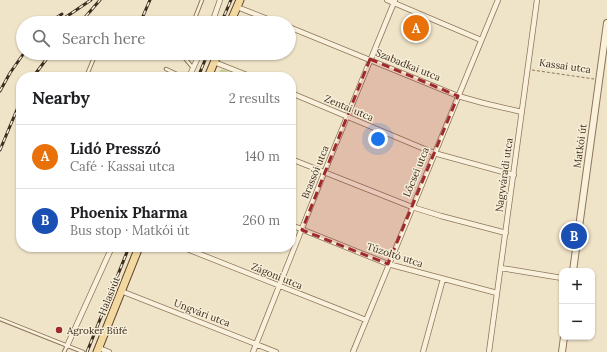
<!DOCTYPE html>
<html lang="en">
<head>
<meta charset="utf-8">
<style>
  body { margin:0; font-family:Lora,serif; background:#f6f6f6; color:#202124 }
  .controls { position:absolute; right:12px; bottom:12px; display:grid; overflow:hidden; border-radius:8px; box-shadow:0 1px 3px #0004 }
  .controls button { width:36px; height:36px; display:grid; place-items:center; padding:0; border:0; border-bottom:1px solid #e0e0e0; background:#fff; color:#202124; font:20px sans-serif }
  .you { position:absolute; left:378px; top:139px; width:14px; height:14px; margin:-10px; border:3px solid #fff; border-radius:50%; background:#1a73e8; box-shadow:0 0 0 6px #1a73e833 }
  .badge { display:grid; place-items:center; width:26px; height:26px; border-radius:50%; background:#9e2a2b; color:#fff; font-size:13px; font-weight:700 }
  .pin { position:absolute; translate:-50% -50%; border:2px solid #fff; box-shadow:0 1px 4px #0006 }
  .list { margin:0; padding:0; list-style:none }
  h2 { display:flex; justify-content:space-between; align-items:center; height:52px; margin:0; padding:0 16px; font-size:17px }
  h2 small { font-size:13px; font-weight:400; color:#757577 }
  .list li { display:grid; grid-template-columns:26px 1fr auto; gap:12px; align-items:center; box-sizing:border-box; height:64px; padding:0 16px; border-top:1px solid #e0e0e0 }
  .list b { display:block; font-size:15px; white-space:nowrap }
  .list p { margin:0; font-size:13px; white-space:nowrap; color:#757577 }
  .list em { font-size:13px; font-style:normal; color:#757577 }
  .icon { flex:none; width:22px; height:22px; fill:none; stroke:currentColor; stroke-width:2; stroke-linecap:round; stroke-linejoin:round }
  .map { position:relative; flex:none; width:607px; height:352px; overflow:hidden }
  .search { position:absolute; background:#fff; box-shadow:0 1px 3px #0004; left:16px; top:16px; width:280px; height:44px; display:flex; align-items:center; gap:10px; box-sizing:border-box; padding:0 14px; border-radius:22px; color:#757577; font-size:15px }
  .panel { position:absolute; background:#fff; box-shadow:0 1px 3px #0004; left:16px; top:72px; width:280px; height:180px; border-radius:16px }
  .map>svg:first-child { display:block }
</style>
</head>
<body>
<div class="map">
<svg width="607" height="352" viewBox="0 0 607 352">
  <rect width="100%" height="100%" fill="#f0e4c8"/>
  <path fill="#c9cf9b" d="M222,69L242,77H217L220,71Z"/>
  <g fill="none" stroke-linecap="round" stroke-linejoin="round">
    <defs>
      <path id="service" d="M193,23L202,0
        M176,53L183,56L193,68
        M183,56L186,53
        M166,69L183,77
        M86,77L96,53
        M0,319L83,352
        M64,352L67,346"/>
      <path id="minor" d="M387,0L481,40
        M237,7L278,23
        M212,23L220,0
        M289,27L458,96L483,103L522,112
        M214,62L252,77
        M189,77L200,53
        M291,93L434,153L514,175
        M291,159L412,207L441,216L506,233
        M291,225L388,264L497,293
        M182,247L366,320
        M501,268L562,278
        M121,291L276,352
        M67,346L112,247
        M99,348L109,352
        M253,352L324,173L395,0
        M353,352L498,0
        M423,352L443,279
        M489,352L537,0"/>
      <path id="tertiary" d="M573,271L607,23
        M562,352L564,337"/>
      <path id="primary" d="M230,23L240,0
        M208,77L218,53
        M97,352L139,247"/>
    </defs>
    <use href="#service" stroke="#8d765c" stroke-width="4.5"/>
    <use href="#minor" stroke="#8d765c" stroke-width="6"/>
    <use href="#tertiary" stroke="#8d765c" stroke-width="8"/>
    <use href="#primary" stroke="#5b4430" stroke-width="9"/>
    <path stroke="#8d765c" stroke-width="1" stroke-dasharray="3 2" stroke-linecap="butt" d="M532,70L594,79"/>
    <use href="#service" stroke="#faf1dc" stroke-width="2.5"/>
    <use href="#minor" stroke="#faf1dc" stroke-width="4.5"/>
    <use href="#tertiary" stroke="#faf1dc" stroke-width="6"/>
    <use href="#primary" stroke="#f3d9a0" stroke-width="7"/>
    <defs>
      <path id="rail" d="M48,23L62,14
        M57,23L91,0
        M80,23L100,0
        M140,23L150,0
        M221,23L231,0
        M33,77L51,53
        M198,77L208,53
        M0,91L10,73L24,53
        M0,150L21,100
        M87,352L129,247"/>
    </defs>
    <use href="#rail" stroke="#3d2e20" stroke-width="3"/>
    <use href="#rail" stroke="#f7eed8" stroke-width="1.5" stroke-dasharray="4.5" stroke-linecap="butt"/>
  </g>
  <path fill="#9e2a2b" fill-opacity="0.2" stroke="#9e2a2b" stroke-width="3" stroke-dasharray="8 5" stroke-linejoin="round" d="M370,59L458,96L388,264L302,230Z"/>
  <circle fill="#9e2a2b" stroke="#f7eed8" stroke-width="1.5" cx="59" cy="330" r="4"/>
  <g text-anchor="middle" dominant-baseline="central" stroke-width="3" stroke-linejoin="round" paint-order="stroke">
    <g font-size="10" fill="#3d2e20" stroke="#f7eed8">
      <text transform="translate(408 65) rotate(22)">Szabadkai utca</text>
      <text transform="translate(565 66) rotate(8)">Kassai utca</text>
      <text transform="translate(349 108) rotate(23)">Zentai utca</text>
      <text transform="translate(580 146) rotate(-82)">Matkói út</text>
      <text transform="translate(315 172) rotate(-68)">Brassói utca</text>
      <text transform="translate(416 172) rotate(-68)">Lőcsei utca</text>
      <text transform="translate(504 175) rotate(-82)">Nagyváradi utca</text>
      <text transform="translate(395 255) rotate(18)">Tűzoltó utca</text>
      <text transform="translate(277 276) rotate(22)">Zágoni utca</text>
      <text transform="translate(109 296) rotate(-68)">Halasi út</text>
      <text transform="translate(202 313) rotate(21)">Ungvári utca</text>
    </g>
    <g font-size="10" fill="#3d2e20" stroke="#f7eed8" text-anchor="start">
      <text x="67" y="330">Agroker Büfé</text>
    </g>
  </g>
</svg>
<div class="controls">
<button>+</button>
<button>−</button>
</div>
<div class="you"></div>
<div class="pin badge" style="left:416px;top:28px;background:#e8710a">A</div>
<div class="pin badge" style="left:574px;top:236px;background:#1a4fb4">B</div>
<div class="search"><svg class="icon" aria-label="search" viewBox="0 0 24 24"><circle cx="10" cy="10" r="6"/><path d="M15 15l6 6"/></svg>Search here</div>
<section class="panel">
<h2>Nearby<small>2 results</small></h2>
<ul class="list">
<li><span class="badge" style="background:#e8710a">A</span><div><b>Lidó Presszó</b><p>Café · Kassai utca</p></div><em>140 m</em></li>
<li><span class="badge" style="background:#1a4fb4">B</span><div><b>Phoenix Pharma</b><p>Bus stop · Matkói út</p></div><em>260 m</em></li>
</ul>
</section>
</div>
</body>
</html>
